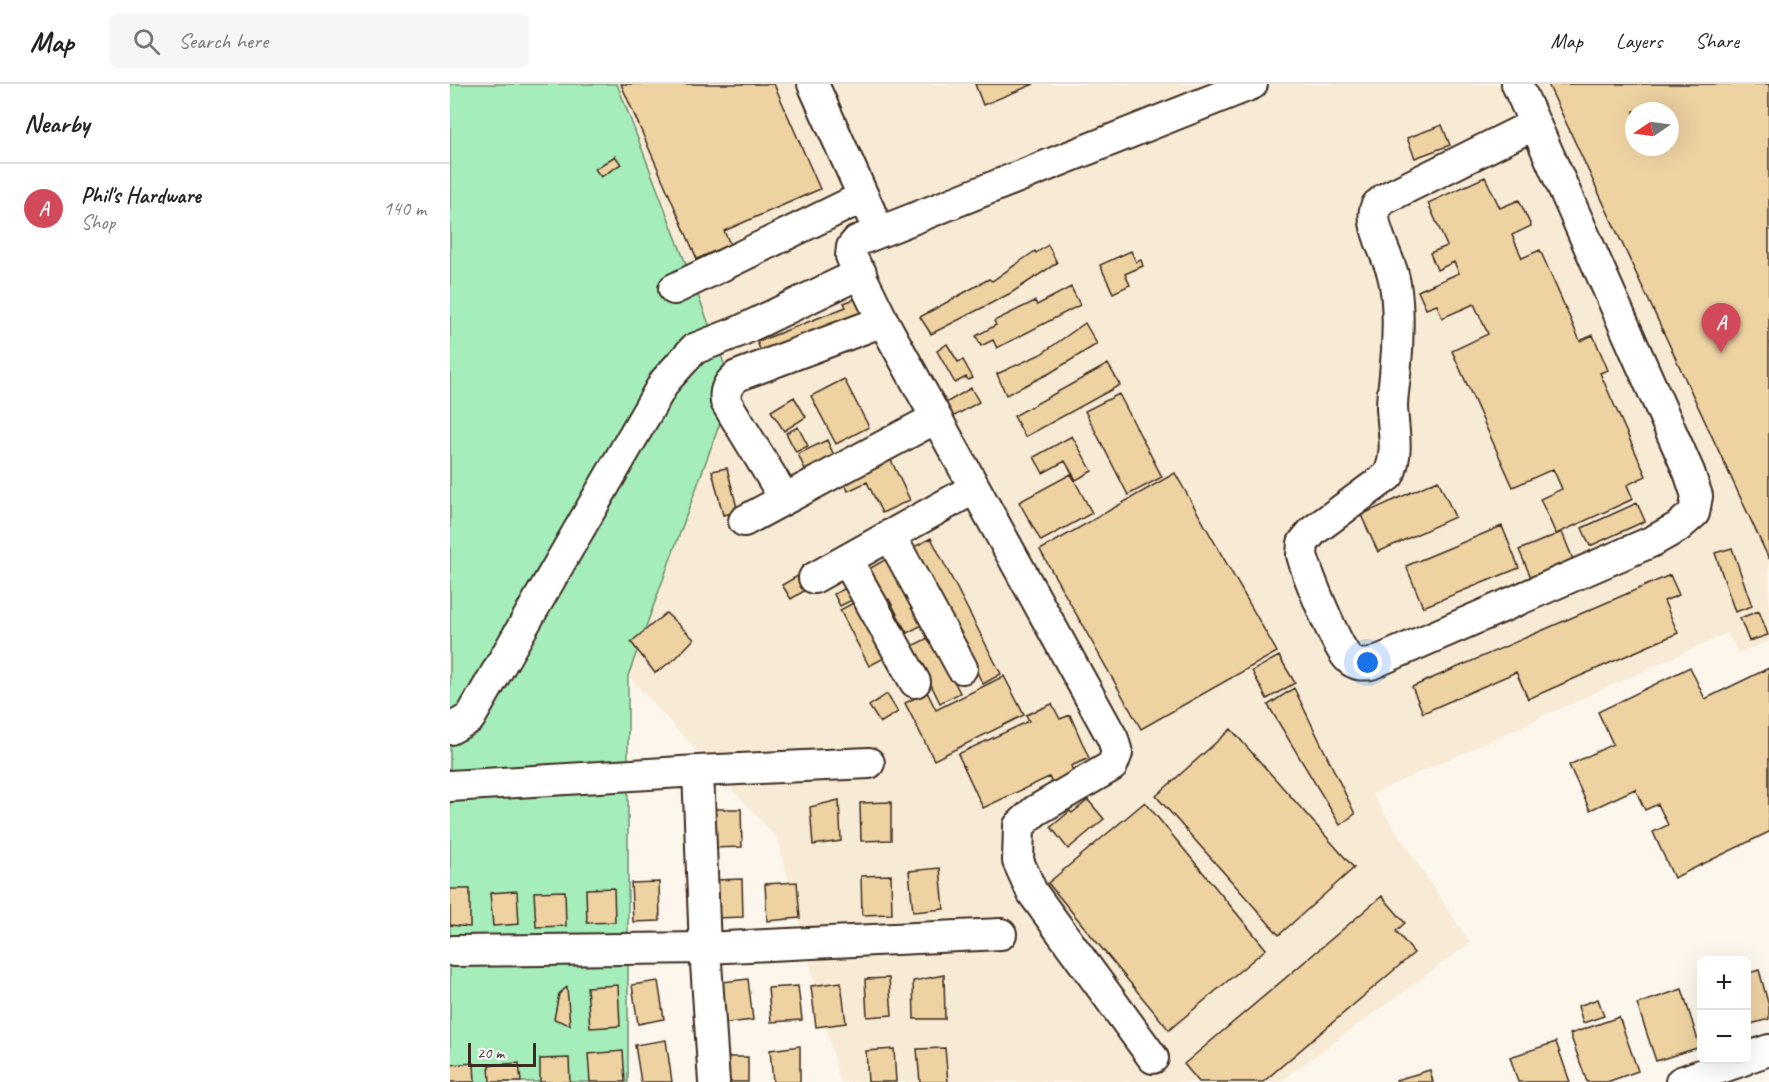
<!DOCTYPE html>
<html lang="en">
<head>
<meta charset="utf-8">
<style>
  body { margin:0; font-family:Caveat,sans-serif; background:#f6f6f6; color:#222 }
  .controls { position:absolute; right:18px; bottom:18px; display:grid; overflow:hidden; border-radius:9px; box-shadow:0 6px 24px #0002 }
  .controls button { width:54px; height:54px; display:grid; place-items:center; padding:0; border:0; border-bottom:2px solid #e0e0e0; background:#fff; color:#222; font:30px sans-serif }
  .compass { position:absolute; left:1175px; top:18px; width:54px; height:54px; border-radius:50%; background:#fff; box-shadow:0 6px 24px #0002; rotate:257deg }
  .scale { position:absolute; left:18px; bottom:15px; width:68px; box-sizing:border-box; padding-left:6px; border:3px solid #3b2a1e; border-top:0; font-size:16px; line-height:21px; white-space:nowrap; color:#3b2a1e; -webkit-text-stroke:4px #fff; paint-order:stroke }
  .you { position:absolute; left:918px; top:579px; width:21px; height:21px; margin:-15px; border:4px solid #fff; border-radius:50%; background:#1a73e8; box-shadow:0 0 0 9px #1a73e833 }
  .badge { display:grid; place-items:center; width:39px; height:39px; border-radius:50%; background:#d1495b; color:#fff; font-size:20px; font-weight:700 }
  .pin { position:absolute; translate:-50% -50px; filter:drop-shadow(0 2px 3px #0008) }
  .pin::after { content:''; position:absolute; top:32px; width:21px; height:18px; background:inherit; clip-path:polygon(0 0,100% 0,50% 100%) }
  .list { margin:0; padding:0; list-style:none }
  h2 { display:flex; justify-content:space-between; align-items:center; height:78px; margin:0; padding:0 24px; font-size:26px }
  h2 small { font-size:20px; font-weight:400; color:#767676 }
  .list li { display:grid; grid-template-columns:39px 1fr auto; gap:18px; align-items:center; box-sizing:border-box; height:90px; padding:0 24px; border-top:2px solid #e0e0e0 }
  .list b { display:block; font-size:22px; white-space:nowrap }
  .list p { margin:0; font-size:20px; white-space:nowrap; color:#767676 }
  .list em { font-size:20px; font-style:normal; color:#767676 }
  .icon { flex:none; width:33px; height:33px; fill:none; stroke:currentColor; stroke-width:2; stroke-linecap:round; stroke-linejoin:round }
  .map { position:relative; flex:none; width:1319px; height:998px; overflow:hidden }
  header { display:flex; align-items:center; gap:36px; box-sizing:border-box; height:84px; padding:0 30px; background:#fff; border-bottom:2px solid #e0e0e0 }
  header strong { font-size:28px }
  nav { display:flex; gap:33px; margin-inline-start:auto; font-size:21px }
  .search { width:420px; height:54px; background:#f6f6f6; display:flex; align-items:center; gap:15px; box-sizing:border-box; padding:0 21px; border-radius:9px; color:#767676; font-size:22px }
  main { display:flex }
  aside { flex:1; background:#fff }
  .map>svg:first-child { display:block }
</style>
</head>
<body>
<header>
<strong>Map</strong>
<div class="search"><svg class="icon" aria-label="search" viewBox="0 0 24 24"><circle cx="10" cy="10" r="6"/><path d="M15 15l6 6"/></svg>Search here</div>
<nav><a>Map</a><a>Layers</a><a>Share</a></nav>
</header>
<main>
<aside>
<h2>Nearby<small></small></h2>
<ul class="list">
<li><span class="badge">A</span><div><b>Phil's Hardware</b><p>Shop</p></div><em>140 m</em></li>
</ul>
</aside>
<div class="map">
<svg width="1319" height="998" viewBox="0 0 1319 998">
  <rect width="100%" height="100%" fill="#fcf6ec"/>
  <filter id="ink" filterUnits="userSpaceOnUse"><feTurbulence type="fractalNoise" baseFrequency=".0167" numOctaves="2"/><feDisplacementMap in="SourceGraphic" scale="12" xChannelSelector="R" yChannelSelector="G"/><feConvolveMatrix kernelMatrix="1 2 1 2 8 2 1 2 1" color-interpolation-filters="sRGB"/></filter>
  <g filter="url(#ink)">
    <path fill="#f8ebd6" fill-rule="evenodd" d="M167,0H1319V557L1288,569L1277,549L922,710L1020,859L829,998H390L328,755L178,592L283,303ZM1184,27H1220V63H1184Z"/>
    <path fill="#a5eebc" stroke="#708c6d" stroke-width="1.5" d="M0,0H167L283,303L178,592V998H0Z"/>
    <path fill="#eed2a2" stroke="#3b2a1e" stroke-width="1.5" fill-rule="evenodd" d="M171,0H324L370,105L274,147L280,160L247,175Z
      M525,0H584L533,21Z
      M1098,0H1319V475ZM1184,27H1220V63H1184Z
      M992,41L1000,61L965,74L957,54Z
      M165,72L171,80L151,93L145,85Z
      M1035,93L1050,124L1069,116L1081,142L1062,151L1072,174L1090,166L1130,257L1143,251L1158,286L1150,289L1196,392L1177,401L1183,415L1106,450L1090,415L1112,405L1103,385L1063,403L1002,267L1038,250L1024,220L992,234L987,221L976,225L968,207L1009,189L1004,178L987,186L980,169L997,162L978,119Z
      M598,161L607,179L561,209L481,250L470,233L539,195L542,197L585,167L586,169Z
      M681,167L686,178L691,176L693,182L675,190L680,201L663,209L650,181Z
      M621,203L630,221L547,264L543,256L531,262L526,252L546,241L544,237L585,217L587,221Z
      M410,213L419,236L314,275L307,258L396,223L394,219Z
      M635,239L647,260L600,289L556,311L547,290L591,270Z
      M497,260L508,278L513,276L523,294L518,296L516,293L505,299L487,267Z
      M658,280L670,301L575,353L564,332Z
      M394,295L419,343L386,360L361,312Z
      M521,304L529,318L494,338L487,324Z
      M669,310L712,393L678,411L635,327Z
      M344,313L356,333L334,347L321,327Z
      M348,343L358,362L346,368L336,349Z
      M622,352L642,387L626,396L615,377L593,389L584,373Z
      M377,356L388,380L359,394L348,370Z
      M440,374L460,416L432,429L417,398L398,407L393,396Z
      M277,384L288,428L273,431L262,387Z
      M725,389L827,568L691,645L590,466Z
      M621,390L642,429L591,457L569,418Z
      M988,396L1005,433L928,468L911,431Z
      M1187,419L1195,437L1140,462L1132,444Z
      M1052,442L1069,484L973,523L956,482Z
      M1112,448L1128,488L1086,505L1069,466Z
      M481,454L551,590L533,600L462,464Z
      M1282,464L1302,522L1285,528L1265,469Z
      M438,474L474,540L457,549L439,515L436,517L419,485Z
      M351,490L359,504L341,515L332,501Z
      M1220,491L1229,511L1214,517L1228,549L1078,615L1066,588L973,629L962,603Z
      M400,502L406,514L390,522L384,510Z
      M409,516L438,572L419,582L390,526Z
      M1309,527L1318,551L1299,557L1290,534Z
      M216,529L244,555L226,574L205,589L181,558Z
      M482,552L510,609L490,619L462,562Z
      M829,572L845,599L817,615L802,587Z
      M1240,583L1255,615L1319,584V748L1224,794L1203,748L1218,741L1208,720L1195,726L1185,705L1140,726L1119,681L1163,660L1148,628Z
      M554,592L574,631L484,676L455,619L477,608L486,626Z
      M844,604L905,730L890,741L818,621Z
      M437,610L448,628L430,639L419,622Z
      M602,620L610,635L620,631L639,674L621,682L624,690L603,701L599,693L533,724L508,670L579,637L576,631Z
      M781,645L904,784L829,851L706,712Z
      M389,716L391,757L363,761L360,723Z
      M638,716L654,735L618,765L601,743L620,727L622,729Z
      M441,718V756L411,757L410,719Z
      M695,718L816,865L719,946L598,799Z
      M260,725H291L292,763L262,764Z
      M490,784L494,825L463,828L459,787Z
      M441,791L442,830L412,831L411,792Z
      M292,795L293,833L266,834L264,796Z
      M209,798L210,837L183,838L181,799Z
      M347,798L350,834L317,837L315,800Z
      M164,804L165,838L137,839L136,805Z
      M0,805H20V843L0,841Z
      M67,807L69,840L43,842L40,809Z
      M115,807L116,842L86,843L84,808Z
      M932,812L955,839L946,847L964,869L813,998H749L734,980Z
      M1309,886L1319,922V935L1301,940L1300,937L1296,938V890Z
      M494,891L495,935H464L463,897Z
      M439,894L442,931L417,933L415,895Z
      M298,895L303,936L269,940L264,899Z
      M208,897L214,935L188,940L182,901Z
      M391,898L396,939L366,943L361,902Z
      M168,901L170,942L140,944L137,903Z
      M348,902L352,936L321,938L318,904Z
      M117,903L120,941L104,935L109,910Z
      M1232,905L1250,963L1206,977L1187,920Z
      M1148,915L1154,932L1133,939L1128,922Z
      M1169,933L1188,987L1157,998H1137L1120,950Z
      M216,956L222,998H191L185,961Z
      M1106,958L1120,998H1068L1060,973Z
      M350,962V998H323L320,966Z
      M495,964L498,998H470L467,965Z
      M444,965L446,998H418L416,967Z
      M173,967L175,998H140L138,970Z
      M271,973H298V998H271Z
      M119,974L120,998H90V975Z
      M24,979L25,998H0V981Z
      M69,979L71,998H40L39,981Z
      M980,986L983,998H947L946,996Z"/>
    <g fill="none" stroke-linecap="round" stroke-linejoin="round">
      <defs>
        <path id="minor" d="M363,0L422,132
          M1067,0L1085,40L1239,388L1247,412L1244,429L1228,443L1203,457L921,580C912,581 905,581 899,575C886,563 857,489 852,471L853,459L863,447L939,391C949,366 943,348 942,323C942,312 944,302 945,291C948,264 950,217 943,191C939,174 917,137 927,121C928,121 933,116 934,115L1085,40
          M224,205L413,113
          M335,415L276,318C274,306 278,300 287,292L433,237
          M294,437L486,334
          M440,451L512,584
          M397,476L465,598
          M364,494L525,404
          M0,645L20,634L215,297L244,265L290,247L411,189
          M248,687L255,864L264,998
          M0,702L248,687L419,679
          M4,867L255,864L551,850
          M703,974L582,808L568,777L569,742L585,727L662,682L667,669L663,655L433,237L401,172L402,163L407,157L802,0
          M1296,974L1319,966
          M1231,998L1293,976"/>
      </defs>
      <use href="#minor" stroke="#3b2a1e" stroke-width="34"/>
      <use href="#minor" stroke="#fff" stroke-width="30"/>
    </g>
  </g>
</svg>
<div class="controls">
<button>+</button>
<button>−</button>
</div>
<svg class="compass" viewBox="-18 -18 36 36"><path d="M0-13l5 13h-10z" fill="#e53935"/><path d="M0 13l5-13h-10z" fill="#767676"/></svg>
<div class="scale">20 m</div>
<div class="you"></div>
<div class="pin badge" style="left:1271px;top:269px">A</div>
</div>
</main>
</body>
</html>
